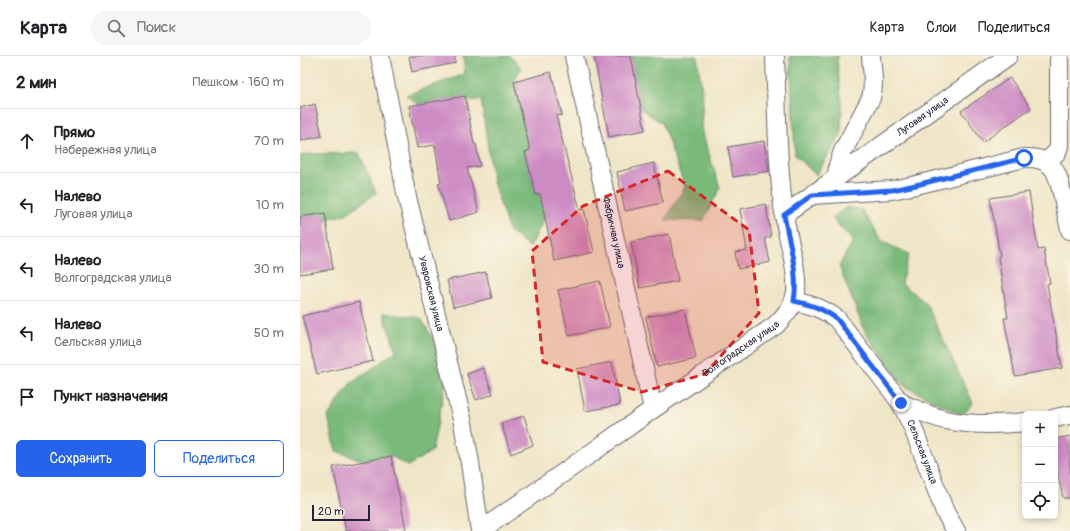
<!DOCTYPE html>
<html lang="ru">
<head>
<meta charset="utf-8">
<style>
  body { margin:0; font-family:Pangolin,sans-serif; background:#f6f6f6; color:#202124 }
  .controls { position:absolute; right:12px; bottom:12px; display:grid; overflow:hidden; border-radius:6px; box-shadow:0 2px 6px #0003 }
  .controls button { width:36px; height:36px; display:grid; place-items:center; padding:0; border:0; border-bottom:1px solid #e0e0e0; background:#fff; color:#202124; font:20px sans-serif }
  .scale { position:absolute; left:12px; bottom:10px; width:58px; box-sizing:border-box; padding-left:4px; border:2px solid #22223b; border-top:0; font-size:11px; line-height:14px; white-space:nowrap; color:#22223b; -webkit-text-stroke:3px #fcf5e5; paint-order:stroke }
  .stop { position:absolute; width:12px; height:12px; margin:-9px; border:3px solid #2563eb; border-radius:50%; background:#fff }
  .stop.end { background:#2563eb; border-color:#fff; box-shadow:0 1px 4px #0008 }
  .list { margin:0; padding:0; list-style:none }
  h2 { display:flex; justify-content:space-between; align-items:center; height:52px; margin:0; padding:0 16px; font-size:17px }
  h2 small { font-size:13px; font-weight:400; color:#757577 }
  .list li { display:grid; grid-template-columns:26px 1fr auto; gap:12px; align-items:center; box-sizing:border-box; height:64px; padding:0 16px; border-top:1px solid #e0e0e0 }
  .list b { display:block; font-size:15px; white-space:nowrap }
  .list p { margin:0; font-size:13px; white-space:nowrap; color:#757577 }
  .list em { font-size:13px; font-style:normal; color:#757577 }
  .actions { display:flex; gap:8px; padding:12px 16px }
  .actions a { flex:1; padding:9px 0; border:1px solid #2563eb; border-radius:6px; text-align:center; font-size:14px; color:#2563eb }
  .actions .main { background:#2563eb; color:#fff }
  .icon { flex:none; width:22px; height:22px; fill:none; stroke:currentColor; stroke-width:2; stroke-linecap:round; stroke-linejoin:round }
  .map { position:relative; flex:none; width:770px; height:475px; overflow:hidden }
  header { display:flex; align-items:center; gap:24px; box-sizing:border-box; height:56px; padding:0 20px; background:#fff; border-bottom:1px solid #e0e0e0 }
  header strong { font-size:19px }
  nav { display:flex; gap:22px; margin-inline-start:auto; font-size:14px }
  .search { width:280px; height:36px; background:#f6f6f6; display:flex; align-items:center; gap:10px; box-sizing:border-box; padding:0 14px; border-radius:22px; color:#757577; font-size:15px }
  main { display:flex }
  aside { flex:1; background:#fff }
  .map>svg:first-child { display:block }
</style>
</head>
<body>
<header>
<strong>Карта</strong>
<div class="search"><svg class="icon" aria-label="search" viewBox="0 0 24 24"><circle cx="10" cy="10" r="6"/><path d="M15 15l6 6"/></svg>Поиск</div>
<nav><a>Карта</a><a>Слои</a><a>Поделиться</a></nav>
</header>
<main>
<aside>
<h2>2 мин<small>Пешком · 160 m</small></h2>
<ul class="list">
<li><svg class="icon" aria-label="ahead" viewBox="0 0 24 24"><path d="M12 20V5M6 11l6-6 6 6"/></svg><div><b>Прямо</b><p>Набережная улица</p></div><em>70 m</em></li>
<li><svg class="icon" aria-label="left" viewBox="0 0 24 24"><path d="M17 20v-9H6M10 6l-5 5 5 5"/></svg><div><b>Налево</b><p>Луговая улица</p></div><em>10 m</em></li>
<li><svg class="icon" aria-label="left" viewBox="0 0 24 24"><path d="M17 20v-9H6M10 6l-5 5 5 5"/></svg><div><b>Налево</b><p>Волгоградская улица</p></div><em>30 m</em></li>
<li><svg class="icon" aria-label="left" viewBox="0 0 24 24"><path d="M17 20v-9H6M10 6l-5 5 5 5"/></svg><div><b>Налево</b><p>Сельская улица</p></div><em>50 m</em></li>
<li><svg class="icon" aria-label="arrive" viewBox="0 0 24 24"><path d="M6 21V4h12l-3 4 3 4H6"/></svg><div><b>Пункт назначения</b></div></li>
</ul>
<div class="actions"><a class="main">Сохранить</a><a>Поделиться</a></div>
</aside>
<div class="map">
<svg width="770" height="475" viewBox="0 0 770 475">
  <rect width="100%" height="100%" fill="#fcf5e5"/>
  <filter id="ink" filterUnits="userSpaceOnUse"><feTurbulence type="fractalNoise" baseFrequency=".025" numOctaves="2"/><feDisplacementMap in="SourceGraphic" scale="8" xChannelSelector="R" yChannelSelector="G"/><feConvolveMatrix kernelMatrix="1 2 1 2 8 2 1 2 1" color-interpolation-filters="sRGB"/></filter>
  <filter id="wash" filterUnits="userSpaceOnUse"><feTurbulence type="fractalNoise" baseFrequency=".012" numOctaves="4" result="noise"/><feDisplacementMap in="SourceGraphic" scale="16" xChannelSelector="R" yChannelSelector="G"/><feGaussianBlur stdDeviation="0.9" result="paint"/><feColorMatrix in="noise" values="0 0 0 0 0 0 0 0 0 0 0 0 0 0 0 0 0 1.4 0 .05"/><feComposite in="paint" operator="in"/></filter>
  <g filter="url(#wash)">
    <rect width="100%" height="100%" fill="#efe5c7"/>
    <path fill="#79b97a" stroke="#4e6e5a" d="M163,0H210L221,12L214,26L224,68L231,75L252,88L225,96L236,139L255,134L263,151L245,161L230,191L209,175L193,126L181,44L118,48L106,39L165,18Z
      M331,0H397L403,41L401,73L420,132L403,165L365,164L385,131L362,67L341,53Z
      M490,0H539L537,5L542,50L541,79L516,119L495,99Z
      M59,97L76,137L46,158L0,171V100L10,98Z
      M547,151L562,154L581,185L609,198L601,227L626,247L673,347L662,359L603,329L565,276L539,210L553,185L532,162Z
      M83,257L121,262L149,311L132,395L108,410L91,400L64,405L36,395L28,360L50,328L96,295Z"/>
    <g id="blocks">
      <path fill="#cd8bc4" d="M109,0H155V7L112,16Z
        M294,0H331L345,74L309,81Z
        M251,16L262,59L256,60L280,154L284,153L294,196L254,205L240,138L236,139L225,96L230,94L214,26Z
        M710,22L731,52L683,86L661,55Z
        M165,40L174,88H176L180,110L167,112L179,156L149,165L138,127H141L135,89L117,92L109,50Z
        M15,48L22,80L0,85V52Z
        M464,85L469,115L433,121L428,91Z
        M354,107L363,147L325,155L317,116Z
        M729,136L738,194L744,193L750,227L747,228L762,312L715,320L704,262H708L698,201L700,200L690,142Z
        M466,148L471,181L465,182L470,206L438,213L435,196L447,194L440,153Z
        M25,157L33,213L0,218V161Z
        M369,178L378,225L340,232L331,186Z
        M186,216L192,242L153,251L147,224Z
        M300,225L310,271L269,280L258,234Z
        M59,246L73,305L17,318L2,260Z
        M385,253L396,302L357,311L346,261Z
        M312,306L320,349L285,355L277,313Z
        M183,312L193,338L176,344L167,318Z
        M224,360L233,389L211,398L201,367Z
        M770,380V442H763L755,404V383Z
        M91,400L106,473L98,475H46L33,411Z"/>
    </g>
  </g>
  <g filter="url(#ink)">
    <use href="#blocks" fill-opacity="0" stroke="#6a666c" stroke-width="1"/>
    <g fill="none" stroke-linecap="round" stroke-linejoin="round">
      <defs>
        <g id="minor">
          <path id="s1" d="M80,0L106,137L163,367L170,407L180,475L283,403L353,353L476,269C485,259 494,250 496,236C498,212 487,182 484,158C477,105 477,53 475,0"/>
          <path id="s2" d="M274,0L353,353"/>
          <path d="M746,106L757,96L759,90V3"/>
          <path d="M537,121L538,109L543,95L571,42C575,28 572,14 571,0"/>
          <path d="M512,139L592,134L616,129L724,102C754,101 757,115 763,141C765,152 768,163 770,174"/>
          <path id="s3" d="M484,159L708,0"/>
          <path id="s4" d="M494,245C512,249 522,252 537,263L601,347L613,372L645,456L656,475"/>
          <path d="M601,347C615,353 630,360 645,364C671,369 699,369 725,366"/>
          <path d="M755,362L770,359"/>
        </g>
      </defs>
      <use href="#minor" stroke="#6a666c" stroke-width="20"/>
      <use href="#minor" stroke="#fff" stroke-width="18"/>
    </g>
  </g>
  <g fill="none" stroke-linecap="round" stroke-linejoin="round" filter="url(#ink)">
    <path stroke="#2563eb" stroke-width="5" d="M601,347L537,263C522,252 512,249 494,245C499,217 489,187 484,159L512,139L592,134L616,129L724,102"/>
  </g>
  <path fill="#d62828" fill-opacity="0.2" stroke="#d62828" stroke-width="3" stroke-dasharray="8 5" stroke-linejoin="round" d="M368,115L449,174L459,257L405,318L342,336L243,306L232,195L283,150Z"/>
  <g text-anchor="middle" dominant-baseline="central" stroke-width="3.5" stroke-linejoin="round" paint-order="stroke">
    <g font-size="10" fill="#22223b" stroke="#fcf5e5">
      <text stroke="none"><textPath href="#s3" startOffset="170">Луговая улица</textPath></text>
      <text stroke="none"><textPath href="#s2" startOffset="181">Фабричная улица</textPath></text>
      <text stroke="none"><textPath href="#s1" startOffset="243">Уваровская улица</textPath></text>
      <text stroke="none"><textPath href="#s1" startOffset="804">Волгоградская улица</textPath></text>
      <text stroke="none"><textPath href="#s4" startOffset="206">Сельская улица</textPath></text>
    </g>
  </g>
</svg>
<div class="controls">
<button>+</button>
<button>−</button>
<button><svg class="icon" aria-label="locate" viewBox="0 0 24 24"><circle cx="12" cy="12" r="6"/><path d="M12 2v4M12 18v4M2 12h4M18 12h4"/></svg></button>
</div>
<div class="scale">20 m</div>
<div class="stop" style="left:724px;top:102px"></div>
<div class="stop end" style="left:601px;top:347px"></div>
</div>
</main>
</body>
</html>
